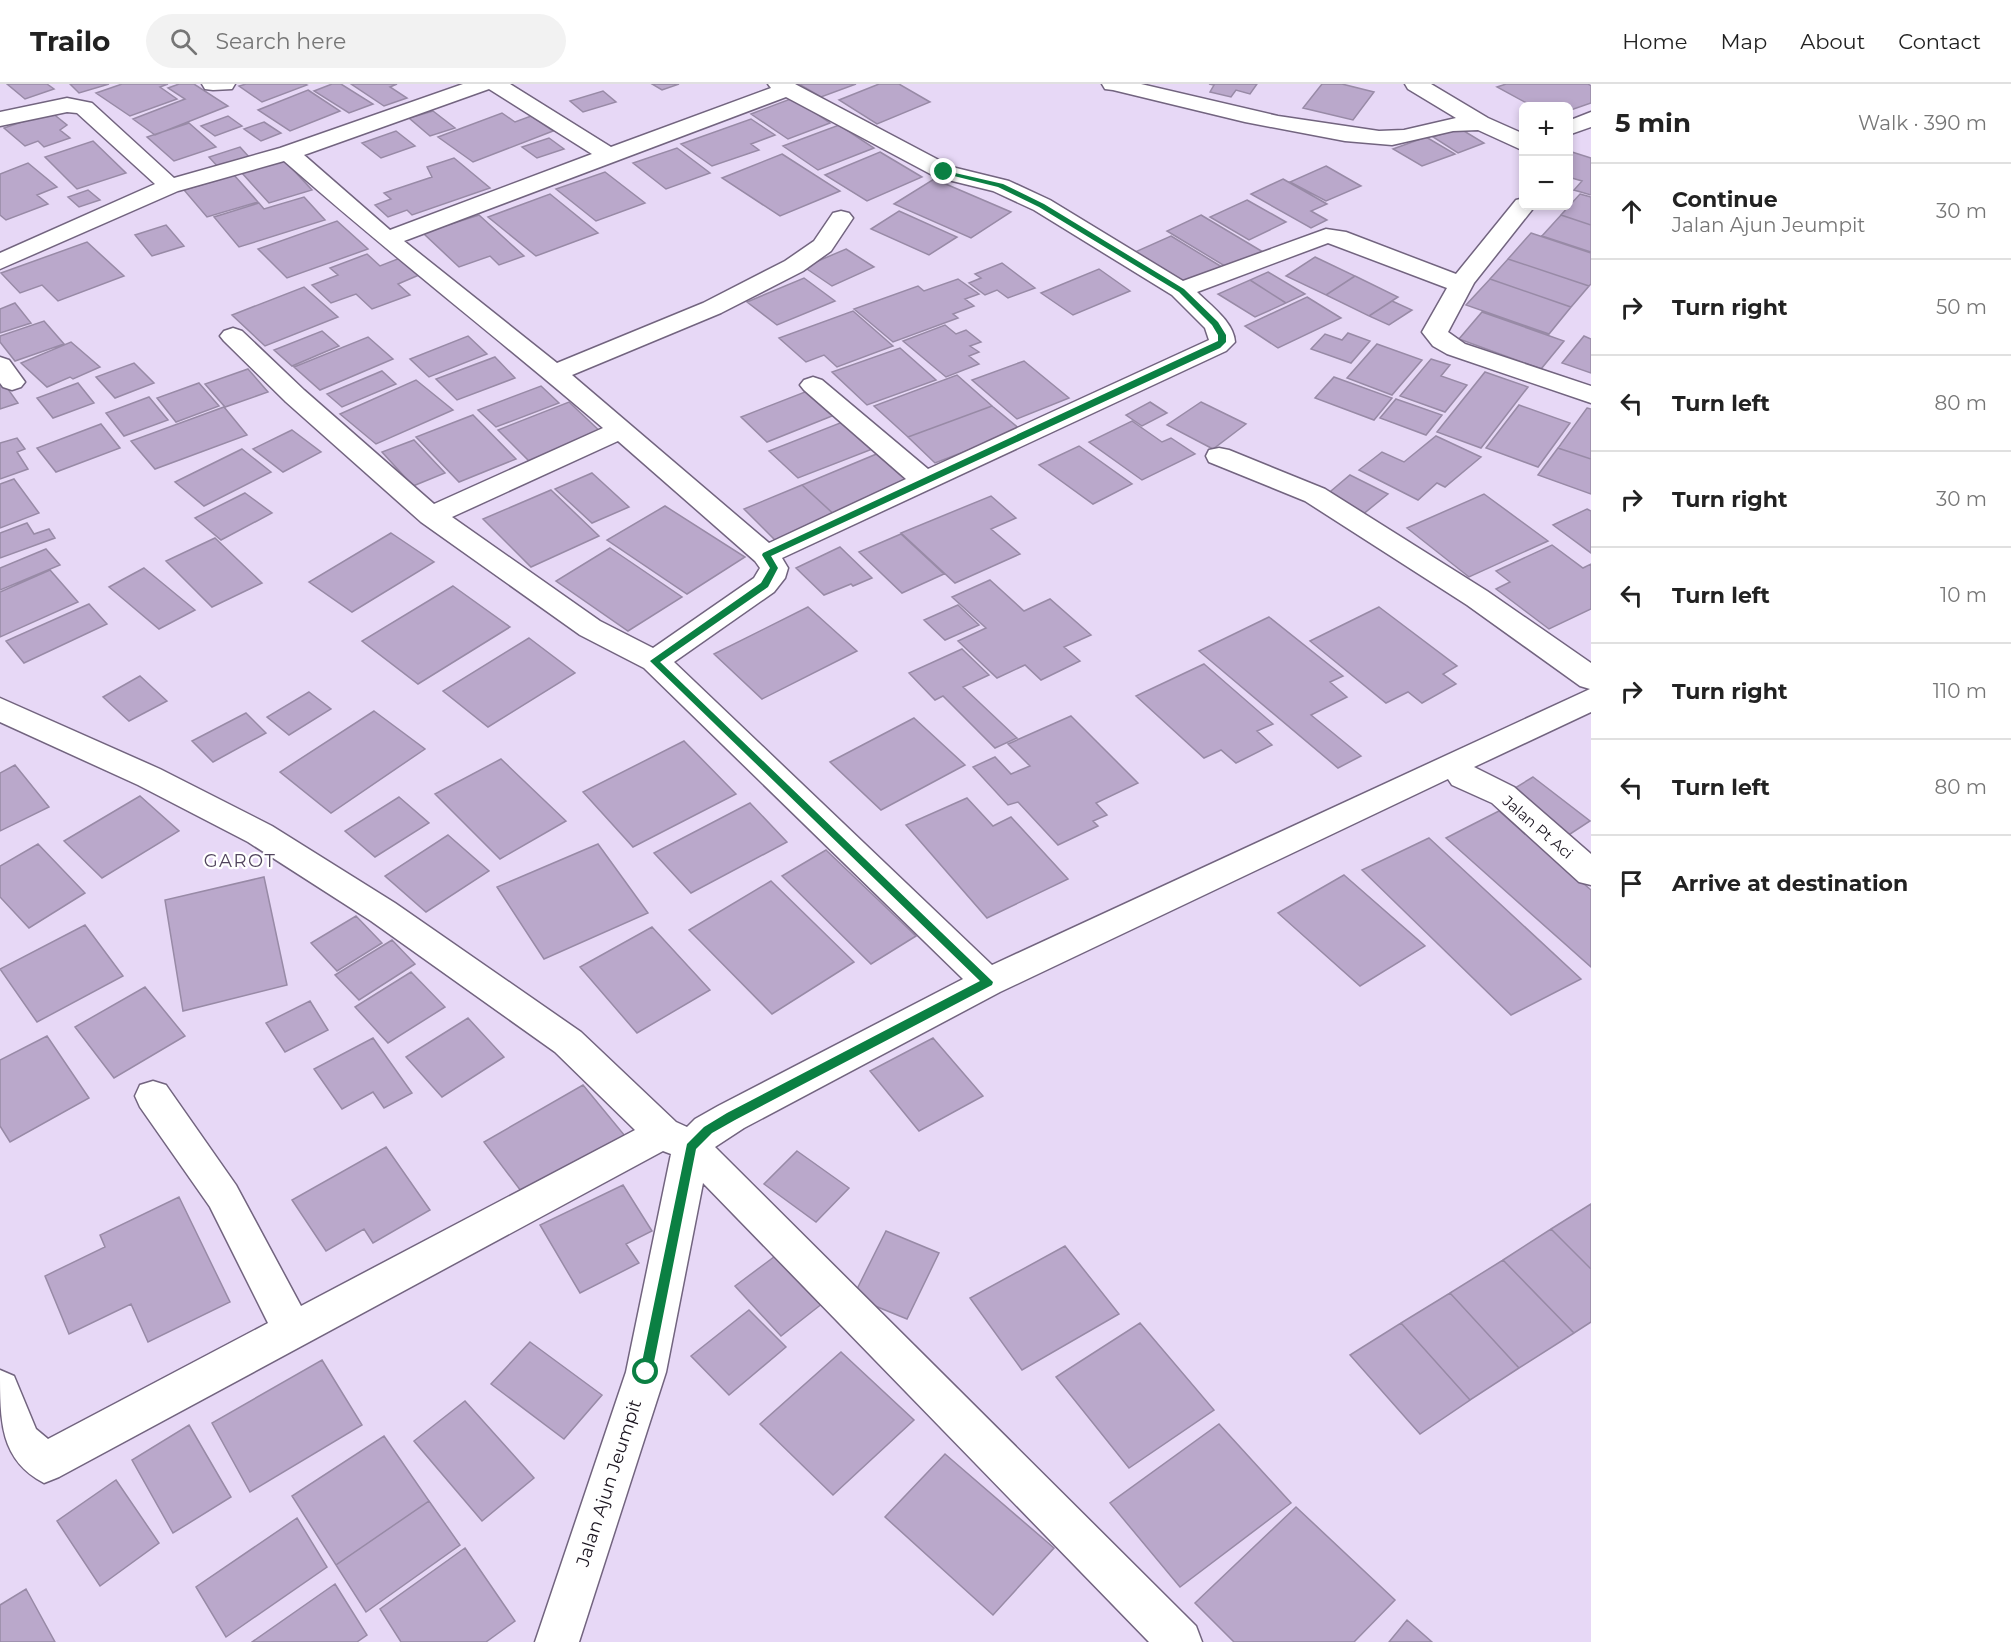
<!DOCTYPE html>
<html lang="en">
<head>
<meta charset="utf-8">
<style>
  body { margin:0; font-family:Montserrat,sans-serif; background:#f2f2f2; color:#222 }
  .controls { position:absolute; right:18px; top:18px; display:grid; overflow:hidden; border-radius:9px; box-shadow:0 3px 9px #0003 }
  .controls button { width:54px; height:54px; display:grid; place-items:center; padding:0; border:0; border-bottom:2px solid #e0e0e0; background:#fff; color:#222; font:30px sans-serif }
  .stop { position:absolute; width:18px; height:18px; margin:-14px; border:4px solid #0b8043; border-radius:50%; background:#fff }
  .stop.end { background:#0b8043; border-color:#fff; box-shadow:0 2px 6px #0008 }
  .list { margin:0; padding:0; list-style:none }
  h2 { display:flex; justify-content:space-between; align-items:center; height:78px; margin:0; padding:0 24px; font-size:26px }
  h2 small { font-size:20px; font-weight:400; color:#767676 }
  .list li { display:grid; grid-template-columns:39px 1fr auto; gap:18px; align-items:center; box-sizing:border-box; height:96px; padding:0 24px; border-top:2px solid #e0e0e0 }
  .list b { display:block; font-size:22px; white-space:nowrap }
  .list p { margin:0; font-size:20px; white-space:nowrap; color:#767676 }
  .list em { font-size:20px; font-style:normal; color:#767676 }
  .icon { flex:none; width:33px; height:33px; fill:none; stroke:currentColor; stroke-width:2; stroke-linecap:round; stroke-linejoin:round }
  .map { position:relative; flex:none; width:1591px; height:1558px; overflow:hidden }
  header { display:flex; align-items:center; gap:36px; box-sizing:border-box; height:84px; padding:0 30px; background:#fff; border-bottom:2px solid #e0e0e0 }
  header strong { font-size:28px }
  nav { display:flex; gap:33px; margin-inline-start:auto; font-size:21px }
  .search { width:420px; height:54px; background:#f2f2f2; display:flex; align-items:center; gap:15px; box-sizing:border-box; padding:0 21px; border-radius:33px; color:#767676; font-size:22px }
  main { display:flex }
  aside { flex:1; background:#fff }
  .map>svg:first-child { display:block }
</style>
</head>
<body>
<header>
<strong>Trailo</strong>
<div class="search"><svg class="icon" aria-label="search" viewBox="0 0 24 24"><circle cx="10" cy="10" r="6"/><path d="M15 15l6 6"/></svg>Search here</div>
<nav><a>Home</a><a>Map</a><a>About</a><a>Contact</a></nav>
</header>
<main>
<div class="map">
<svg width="1591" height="1558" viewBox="0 0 1591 1558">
  <rect width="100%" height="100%" fill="#e7d8f6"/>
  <path fill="#baa8cb" stroke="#988aa6" stroke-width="1.5" d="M7,0H47L54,5L25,15Z
    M70,0H109L79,9Z
    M122,0H168L160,3L177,15L130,32L96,9Z
    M179,0H194L228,22L155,51L133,35L185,15L168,4Z
    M246,0H305L307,1L262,18L239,2Z
    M332,0H341L373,20L349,29L314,7Z
    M351,0H397L390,3L407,14L384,22Z
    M652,0H679L662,6Z
    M799,0H856L821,13Z
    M879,0H899L930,18L877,40L839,16Z
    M1209,0H1257L1250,10L1236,6L1231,13L1210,8L1214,1Z
    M1322,0H1342L1374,8L1353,36L1303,24Z
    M1506,0H1588L1591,2V19L1568,27V22H1532L1497,3Z
    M308,6L340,27L290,47L258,26Z
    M603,7L616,18L583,28L570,17Z
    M793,14L830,39L788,55L751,30Z
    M433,27L455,44L430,52L409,34Z
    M51,28L67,41L60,46L70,54L44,63L38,57L25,62L4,44Z
    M502,29L515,38L531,32L553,47L473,78L438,53Z
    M228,32L242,42L215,52L201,42Z
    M751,35L775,51L751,60L759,66L712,82L681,60Z
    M264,38L281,49L261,57L244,45Z
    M189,39L216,63L174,77L147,53Z
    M839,41L874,64L818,86L783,62Z
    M1459,44L1484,59L1458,69L1433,53Z
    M396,47L415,62L381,74L362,59Z
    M1426,53L1455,70L1422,82L1393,65Z
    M549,54L564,65L537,74L522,63Z
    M93,57L126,89L77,105L45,73Z
    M240,63L249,73L218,83L209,73Z
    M677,64L710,89L666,105L633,79Z
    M880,68L922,93L867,117L825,91Z
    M1572,68L1591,74V111L1574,106L1582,97L1568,93V72Z
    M782,70L840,107L780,132L722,94Z
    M454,74L490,104L412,131L407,126L388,133L375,121L391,115L384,109L432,93L427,83Z
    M284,76L312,106L269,119L242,89Z
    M28,79L57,103L37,111L48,120L6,136L0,131V90Z
    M1326,82L1361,102L1326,117L1290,98Z
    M605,88L645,119L596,137L556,105Z
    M234,91L258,118L207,133L184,106Z
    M934,95L1011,128L971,154L894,120Z
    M1283,95L1327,120L1311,127L1327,136L1311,144L1251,110Z
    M88,106L100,116L79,123L68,113Z
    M550,110L598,149L536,172L488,133Z
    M1580,110L1591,113V141L1561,131Z
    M304,113L325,136L239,163L214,133L259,119L264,125Z
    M1247,116L1286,138L1249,156L1210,133Z
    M899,127L957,153L929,171L871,145Z
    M479,131L524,172L499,181L490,172L459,183L423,149Z
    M1201,131L1263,168L1228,184L1167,147Z
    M1561,131L1591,141V168L1542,152Z
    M337,137L368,165L287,194L258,165Z
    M166,141L184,162L152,172L135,151Z
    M1531,149L1591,169V200L1589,202L1508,175Z
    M1171,152L1222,183L1186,200L1135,168Z
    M87,158L124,192L58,217L42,201L20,209L1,189Z
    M846,165L874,183L832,202L804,183Z
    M367,170L380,182L400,174L419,191L398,200L410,211L372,225L356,210L331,219L312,201L338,191L330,184Z
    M1315,173L1355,192L1326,211L1286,192Z
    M1508,175L1589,202L1571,223L1490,195Z
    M1002,179L1035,204L1008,214L997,206L985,211L969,199L981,194L975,190Z
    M1099,185L1130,207L1073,231L1041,209Z
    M1268,188L1305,210L1286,219L1250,196Z
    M1355,192L1398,213L1369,232L1326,211Z
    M804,194L835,217L777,241L747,218Z
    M958,195L979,210L965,215L974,222L953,230L958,234L893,258L854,225L918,202L924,207Z
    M1490,195L1571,223L1549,250L1466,221Z
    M1250,196L1286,219L1255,233L1218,210Z
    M304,203L338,233L265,262L232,231Z
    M1307,213L1341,234L1278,264L1245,242Z
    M1392,217L1412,226L1389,241L1369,232Z
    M15,219L31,239L0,249V225Z
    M853,227L893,262L837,283L824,271L806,278L779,254Z
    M1482,228L1564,257L1541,285L1459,255Z
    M44,237L64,260L15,277L0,258V252Z
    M945,241L956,250L966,246L981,258L970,262L979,268L969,272L979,280L946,293L903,257Z
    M322,247L339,262L292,282L274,266Z
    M1348,249L1370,257L1351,279L1311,265L1325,250L1342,256Z
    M468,252L487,270L429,293L410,275Z
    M1584,252L1591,255V289L1562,279Z
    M368,253L393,275L320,306L294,283Z
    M71,258L100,283L73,295L70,293L47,303L21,279Z
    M1377,260L1422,276L1392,311L1347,294Z
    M900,264L936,296L867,321L832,288Z
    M495,273L515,294L457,316L436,295Z
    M1431,275L1450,281L1441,292L1467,301L1445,328L1400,312Z
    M1024,277L1069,314L1017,335L972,296Z
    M134,279L154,299L115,314L96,293Z
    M248,285L268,308L225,323L205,300Z
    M382,287L396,300L342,323L327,310Z
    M1485,288L1528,303L1481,364L1437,348Z
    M957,291L992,322L908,353L874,322Z
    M1334,293L1392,314L1374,336L1315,314Z
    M0,294L18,319L0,325Z
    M416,296L453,326L376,360L340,330Z
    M78,299L94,319L53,334L37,314Z
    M199,299L219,322L176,338L157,314Z
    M541,302L559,319L496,343L478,326Z
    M810,306L837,330L767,358L741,333Z
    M149,313L168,336L124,352L106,329Z
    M1396,315L1442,331L1426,351L1380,334Z
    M569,318L605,352L533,381L498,346Z
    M1150,318L1167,329L1142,342L1126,331Z
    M1201,318L1246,340L1213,365L1167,341Z
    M1519,321L1570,339L1538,383L1486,364Z
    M992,322L1021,346L935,379L908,353Z
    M224,323L247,351L155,385L131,357Z
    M1587,324L1591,325V375L1558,364Z
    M473,331L516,375L459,398L416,353Z
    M845,337L875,364L798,394L769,367Z
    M1132,337L1162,358L1171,354L1195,370L1142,396L1089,358Z
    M101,340L120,364L56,388L37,364Z
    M292,346L321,368L283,388L253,365Z
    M1436,352L1481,373L1445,403L1437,399L1418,416L1359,386L1382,368L1404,378Z
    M17,354L25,365L17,368L28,385L0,395V359Z
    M414,356L445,389L413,402L382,368Z
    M1079,362L1132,400L1093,420L1039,381Z
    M1558,364L1591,375V410L1538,391Z
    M242,365L271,388L204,422L175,398Z
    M879,369L915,402L838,434L802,401Z
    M592,389L629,423L592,439L555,405Z
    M1350,391L1388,410L1362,431L1325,412Z
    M14,395L39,429L0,444V400Z
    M802,401L838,434L778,459L744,425Z
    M551,406L599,452L531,483L483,435Z
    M245,409L272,429L221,456L195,434Z
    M1484,410L1548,457L1469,493L1407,444Z
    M991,412L1016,434L991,445L1020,470L955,499L901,449Z
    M665,422L745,473L687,510L607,456Z
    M1587,425L1591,427V469L1553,441Z
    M27,439L34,450L49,445L55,454L0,474V449Z
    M391,449L434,478L352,528L309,498Z
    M901,450L944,490L902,509L859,468Z
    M215,454L262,499L212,523L166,477Z
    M1552,461L1583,484L1591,480V525L1549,545L1496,505L1510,498L1496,487Z
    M840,463L872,494L853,502L851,500L824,511L796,484Z
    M610,464L682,513L628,547L556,497Z
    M46,465L60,481L0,506V484Z
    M144,484L195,526L159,545L109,503Z
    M50,486L78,518L0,553V508Z
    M990,496L1024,527L1050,515L1091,551L1064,563L1080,577L1041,596L1025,581L997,594L958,557L986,544L952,513Z
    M453,502L510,543L418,600L362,557Z
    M89,520L107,540L24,579L6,557Z
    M958,521L979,541L945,556L924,536Z
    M808,523L857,567L762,615L714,570Z
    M1379,523L1457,582L1443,590L1456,600L1422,619L1408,608L1386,619L1310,557Z
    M1269,533L1343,592L1330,598L1347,613L1311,631L1361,672L1338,684L1199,567Z
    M529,554L575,589L488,643L443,607Z
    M962,565L989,591L963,603L1017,654L995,664L943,612L935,616L909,589Z
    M1204,580L1273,640L1257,647L1272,661L1236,679L1221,666L1204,674L1136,612Z
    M140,592L167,617L129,637L103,613Z
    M309,608L331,625L289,651L267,633Z
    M374,627L425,665L331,729L280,688Z
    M246,629L266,649L213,678L192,657Z
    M1071,632L1138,699L1096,719L1107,731L1093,737L1098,742L1058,761L1018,718L1008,721L973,683L995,673L1011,690L1030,682L1008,660Z
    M914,634L965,681L881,726L830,678Z
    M684,657L736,710L633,763L583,708Z
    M501,675L566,737L500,775L435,710Z
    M15,681L49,723L0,747V689Z
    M1533,693L1590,737L1567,752L1510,707Z
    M140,712L179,747L102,794L64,757Z
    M399,713L429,739L375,773L345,747Z
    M967,714L993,742L1011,733L1068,795L987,834L906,741Z
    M750,719L787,758L691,809L654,769Z
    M1499,727L1591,806V883L1446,754Z
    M448,751L489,787L426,828L385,792Z
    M1429,754L1581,895L1511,931L1362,786Z
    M38,760L85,809L29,844L0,813V782Z
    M598,760L648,829L544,875L497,803Z
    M826,766L916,852L871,880L782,792Z
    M1344,791L1425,862L1360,902L1278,829Z
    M264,793L287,901L183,927L165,816Z
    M771,797L854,878L772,930L689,846Z
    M356,832L382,859L337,887L311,859Z
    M85,841L123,892L37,938L0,885Z
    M652,843L710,906L637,949L580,883Z
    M392,856L415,880L359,916L335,891Z
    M411,888L445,923L388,959L355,923Z
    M145,903L185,952L114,994L75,943Z
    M310,917L328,946L285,968L266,939Z
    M468,934L504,973L442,1013L406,973Z
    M47,952L89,1014L10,1058L0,1042V976Z
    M373,954L412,1009L384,1024L373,1008L342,1025L314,985Z
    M933,954L983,1012L919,1047L870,987Z
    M583,1001L625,1052L524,1111L484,1058Z
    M386,1063L430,1126L373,1159L364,1145L326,1167L292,1116Z
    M797,1067L849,1104L816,1138L764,1100Z
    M623,1101L652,1147L626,1160L639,1179L580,1209L540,1141Z
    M179,1113L230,1218L148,1258L131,1220L69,1250L45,1192L105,1163L100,1151Z
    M1591,1120V1185L1551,1145Z
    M1551,1145L1591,1185V1238L1574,1249L1503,1176Z
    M886,1147L939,1169L907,1235L853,1213Z
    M1065,1162L1119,1230L1022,1286L970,1214Z
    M778,1170L823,1219L781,1252L735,1202Z
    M1503,1176L1574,1249L1519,1284L1450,1209Z
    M1450,1209L1519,1284L1470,1316L1401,1239Z
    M749,1226L786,1263L729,1311L691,1272Z
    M1140,1239L1214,1326L1129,1384L1056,1293Z
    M1401,1239L1470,1316L1420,1350L1350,1271Z
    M530,1258L602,1311L564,1355L491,1300Z
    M841,1268L914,1336L833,1411L760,1340Z
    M322,1276L362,1341L250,1408L212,1339Z
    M465,1317L534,1394L482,1437L414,1357Z
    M1219,1340L1291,1419L1180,1503L1110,1419Z
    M189,1341L231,1413L173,1449L132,1376Z
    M384,1352L429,1417L336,1481L292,1412Z
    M945,1370L1054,1464L993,1531L885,1433Z
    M116,1396L159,1459L100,1502L57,1437Z
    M429,1417L460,1461L366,1528L336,1481Z
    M1296,1423L1395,1516L1354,1558H1234L1195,1519Z
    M297,1434L327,1483L226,1553L196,1503Z
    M465,1464L515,1537L486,1558H401L380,1525Z
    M335,1500L367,1551L357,1558H252Z
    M26,1505L55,1558H0V1521Z
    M1407,1536L1432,1558H1389Z"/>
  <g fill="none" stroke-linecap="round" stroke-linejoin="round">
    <defs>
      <path id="minor" d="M202,0H235L232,5L213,6L205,5Z
        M463,0H510L611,63L771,4L768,0H795L952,83L1009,97L1050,116L1183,197L1326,145L1346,148L1456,190L1516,116L1524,114V122H1535L1474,199L1448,248L1465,260L1591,302V319L1447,270L1433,262L1422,248L1447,204L1328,159L1197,208C1210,221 1234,238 1235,258L1226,267L782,474L788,484L785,494L774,508L674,578L992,881L1590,605L1580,602L1467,521L1305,417L1209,378L1206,372L1209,366L1219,364L1229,366L1325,405L1487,507L1591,579V628L1474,683L1514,703L1591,770V801L1579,798L1492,719L1452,701L1448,695L1000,908L744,1044L715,1063L1196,1542L1202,1558H1149L703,1099L666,1288L579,1558H535L626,1288L671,1070L663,1067L59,1393L44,1399C0,1376 0,1338 0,1286L14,1292L36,1345L48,1355L268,1239L210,1123L140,1023L135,1012L140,1001L153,997L166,1001L236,1101L301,1222L635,1046L555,968L371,837L248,758L138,701L0,638V614L160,685L272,742L395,819L581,948L676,1038L687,1043L695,1035L718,1022L963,895L644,584L580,551L421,438L286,318L224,257L220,252L224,247L233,244L242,247L304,306L434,420L603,344C498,254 388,169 284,77L178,107L0,185V169L155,100L77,29L67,28L0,42V28L67,14L92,19L174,94L280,64ZM489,5L592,70L390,146L304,71ZM786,13L936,93L993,107L1034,126L1172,211L1205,244L1209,256L928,385L822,296L813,293L804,296L800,301L804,306L906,395L769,459L572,291L721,229L803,187L831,167L853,134L849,129L841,127L833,129L814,157L785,177L703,219L557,279L404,157ZM618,357L755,477L760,484L754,494L653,564L600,537L452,433Z
        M1102,0H1141L1278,32L1379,47L1404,46L1456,34L1408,5L1405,0H1431L1488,34L1524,50V67L1478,46L1453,47L1392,61L1345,57L1245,38L1113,6L1105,5Z
        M1591,28V43L1568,51V37Z
        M0,273L9,276L25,298L21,303L12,306L3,303L0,299Z"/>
    </defs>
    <use href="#minor" stroke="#72647f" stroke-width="3"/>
    <use href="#minor" fill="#fff" fill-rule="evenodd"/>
  </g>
  <path fill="#0b8043" d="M942,86L1003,100L1044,120L1184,205L1218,238L1226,251V258L1220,264L771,472L778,484L768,503L660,578L993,898L992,901L735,1036L712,1049L696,1065L652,1288L646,1294L640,1288L687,1060L704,1043L727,1029L980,897L650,577L761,499L770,484L762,471L763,469L1218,257V251L1212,241L1179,208L1039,123L998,103L942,89Z"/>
  <g text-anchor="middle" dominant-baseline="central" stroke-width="4.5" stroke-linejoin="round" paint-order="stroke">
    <g font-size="15" fill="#1a141f" stroke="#fff">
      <text transform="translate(1538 743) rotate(41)">Jalan Pt Aci</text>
    </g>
    <g font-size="18" letter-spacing="1.5" fill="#51445d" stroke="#fff">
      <text x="240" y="777">GAROT</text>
    </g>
    <g font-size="18" fill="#1a141f" stroke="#fff">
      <text transform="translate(609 1399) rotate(-72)">Jalan Ajun Jeumpit</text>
    </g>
  </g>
</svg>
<div class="controls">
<button>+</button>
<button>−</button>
</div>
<div class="stop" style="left:646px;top:1288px"></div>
<div class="stop end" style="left:944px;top:88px"></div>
</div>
<aside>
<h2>5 min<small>Walk · 390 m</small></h2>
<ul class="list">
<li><svg class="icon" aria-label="ahead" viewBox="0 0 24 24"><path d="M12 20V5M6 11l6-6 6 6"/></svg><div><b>Continue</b><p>Jalan Ajun Jeumpit</p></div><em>30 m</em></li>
<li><svg class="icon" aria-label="right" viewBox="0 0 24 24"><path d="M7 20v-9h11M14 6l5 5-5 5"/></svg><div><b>Turn right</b></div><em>50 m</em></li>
<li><svg class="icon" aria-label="left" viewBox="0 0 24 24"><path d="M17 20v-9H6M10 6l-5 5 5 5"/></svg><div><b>Turn left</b></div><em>80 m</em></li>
<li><svg class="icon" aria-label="right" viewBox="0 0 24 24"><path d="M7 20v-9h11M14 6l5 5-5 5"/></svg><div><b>Turn right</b></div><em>30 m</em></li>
<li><svg class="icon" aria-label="left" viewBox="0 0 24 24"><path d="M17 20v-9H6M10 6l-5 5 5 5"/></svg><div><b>Turn left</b></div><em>10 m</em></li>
<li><svg class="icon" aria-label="right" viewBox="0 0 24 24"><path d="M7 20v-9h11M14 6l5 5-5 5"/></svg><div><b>Turn right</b></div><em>110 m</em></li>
<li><svg class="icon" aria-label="left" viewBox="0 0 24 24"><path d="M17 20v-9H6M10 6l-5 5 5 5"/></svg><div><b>Turn left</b></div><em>80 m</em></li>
<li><svg class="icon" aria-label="arrive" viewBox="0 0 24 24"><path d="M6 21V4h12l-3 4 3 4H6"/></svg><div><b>Arrive at destination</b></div></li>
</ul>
</aside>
</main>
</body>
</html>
